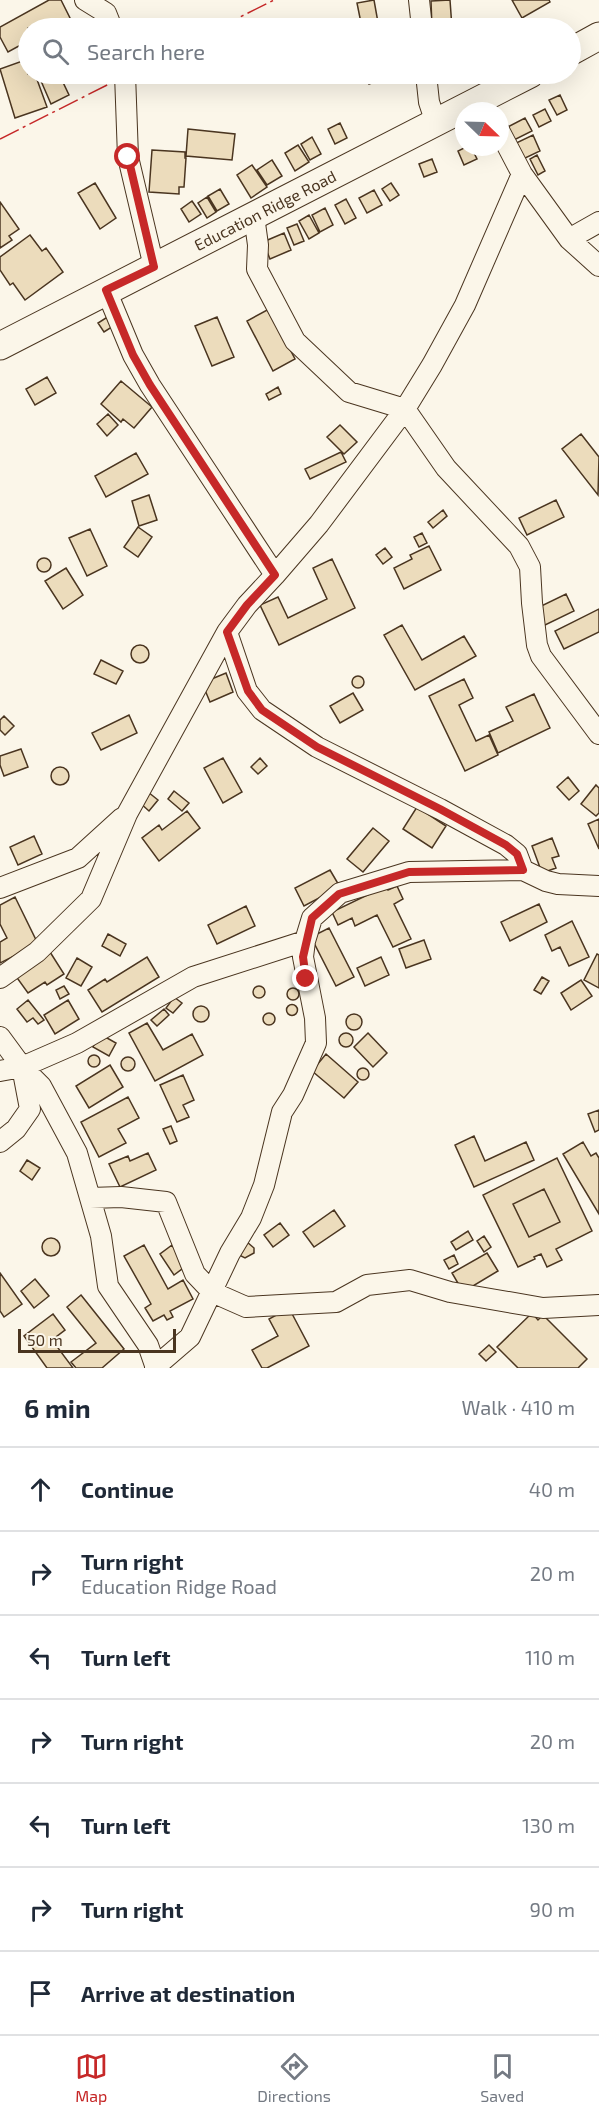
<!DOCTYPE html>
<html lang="en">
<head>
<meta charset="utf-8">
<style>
  body { margin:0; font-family:"Exo 2",sans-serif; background:#f6f6f7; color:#1f2937 }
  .compass { position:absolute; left:455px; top:102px; width:54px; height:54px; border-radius:50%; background:#fff; box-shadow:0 6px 24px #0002; rotate:113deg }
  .scale { position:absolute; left:18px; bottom:15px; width:158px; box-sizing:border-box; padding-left:6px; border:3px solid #4a3520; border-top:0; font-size:16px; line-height:21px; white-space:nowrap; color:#4a3520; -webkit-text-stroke:4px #fbf6e9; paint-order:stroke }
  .stop { position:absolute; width:18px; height:18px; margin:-14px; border:4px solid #c62828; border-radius:50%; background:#fff }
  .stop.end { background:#c62828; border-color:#fff; box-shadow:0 2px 6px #0008 }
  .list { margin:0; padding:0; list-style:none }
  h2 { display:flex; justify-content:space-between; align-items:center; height:78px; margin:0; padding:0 24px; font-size:26px }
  h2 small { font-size:20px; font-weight:400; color:#747a83 }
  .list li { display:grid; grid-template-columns:39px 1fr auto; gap:18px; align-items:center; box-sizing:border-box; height:84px; padding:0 24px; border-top:2px solid #e0e1e3 }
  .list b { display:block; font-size:22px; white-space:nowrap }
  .list p { margin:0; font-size:20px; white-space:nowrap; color:#747a83 }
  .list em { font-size:20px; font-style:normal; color:#747a83 }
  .icon { flex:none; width:33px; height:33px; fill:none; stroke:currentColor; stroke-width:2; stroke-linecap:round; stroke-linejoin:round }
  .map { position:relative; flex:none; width:599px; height:1368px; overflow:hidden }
  .search { position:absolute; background:#fff; box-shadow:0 6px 24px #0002; left:18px; right:18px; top:18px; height:66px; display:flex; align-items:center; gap:15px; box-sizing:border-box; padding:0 21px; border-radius:33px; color:#747a83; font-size:22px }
  .sheet { height:666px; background:#fff }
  nav { display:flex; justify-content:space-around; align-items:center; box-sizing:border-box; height:84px; border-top:2px solid #e0e1e3; background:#fff; font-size:16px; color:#747a83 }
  nav a { display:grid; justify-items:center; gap:3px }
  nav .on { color:#c62828 }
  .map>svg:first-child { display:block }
</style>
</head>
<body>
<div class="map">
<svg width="599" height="1368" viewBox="0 0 599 1368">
  <rect width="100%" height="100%" fill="#fbf6e9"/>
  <path fill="#ecdcbc" stroke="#4a3520" stroke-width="1.5" fill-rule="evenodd" d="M49,0H61L70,18L52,28H28V41L8,52L0,37V27Z
    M374,0L379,28H362L357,3Z
    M450,0L452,28H432L431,1Z
    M512,0H549L550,2L522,18Z
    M28,59V74H35L47,107L15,118L0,69Z
    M57,74H59L69,95L51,104L41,81Z
    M365,74H377L380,80L369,84Z
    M560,95L567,110L557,115L549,100Z
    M545,109L551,121L539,127L533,115Z
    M525,118L532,131L512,141L506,128Z
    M340,123L347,138L335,144L328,129Z
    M188,129L235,134L232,160L186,156Z
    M533,135L540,151L521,160L514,144Z
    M312,137L321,154L310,160L301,144Z
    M298,145L309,162L295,171L285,153Z
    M466,147H471L477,159L464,165L458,151Z
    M152,150L185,152V158H186L184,187H179V194L149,192Z
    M537,155L545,171L538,175L530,159Z
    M432,159L437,172L424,177L419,164Z
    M272,160L282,176L267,185L257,170Z
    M252,165L267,187L251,198L237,175Z
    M95,183L116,218L100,229L78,193Z
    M391,183L399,195L390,201L382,189Z
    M220,189L229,204L217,211L208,196Z
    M374,190L382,205L367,213L359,198Z
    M207,197L216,212L207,218L198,203Z
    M346,199L356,218L345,224L335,205Z
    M192,201L201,214L189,222L181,209Z
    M0,202L19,229L9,236L12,240L0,248Z
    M325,208L333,225L320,232L312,215Z
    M309,215L319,233L309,239L299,221Z
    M297,224L304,241L294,245L287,228Z
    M284,233L291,250L270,259L263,242Z
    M30,235L42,251L46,248L63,272L25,300L13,283L10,285L0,270V257Z
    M269,309L295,359L273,371L247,321Z
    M109,316L115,325L104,332L98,323Z
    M217,317L234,357L212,366L195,326Z
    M47,377L56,393L35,405L26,389Z
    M121,381L152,407L134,428L123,419L121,422L101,404Z
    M278,387L281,394L269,400L266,394Z
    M108,414L118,425L107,436L97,424Z
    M340,425L357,442L344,454L327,437Z
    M581,434L599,457L598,495L562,449Z
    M341,452L346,462L310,479L305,469Z
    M136,453L148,474L106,497L95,476Z
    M149,495L157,520L139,526L132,501Z
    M556,500L564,517L527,535L519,518Z
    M443,510L447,516L433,528L428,522Z
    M138,527L152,537L138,557L124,547Z
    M90,529L107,566L87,576L69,538Z
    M422,533L427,543L419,547L414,537Z
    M429,546L441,570L404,589L394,568L412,559L410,555Z
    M385,548L392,557L383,564L376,555Z
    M37 565a7 7 0 1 1 14 0a7 7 0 1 1-14 0Z
    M332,559L355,608L279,645L260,605L278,597L288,618L327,599L313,568Z
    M66,568L83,595L63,609L45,581Z
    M566,594L574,611L543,626L535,609Z
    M599,609V632L564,649L555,631Z
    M402,625L422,660L464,636L476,656L415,690L384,635Z
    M131 654a9 9 0 1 1 18 0a9 9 0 1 1-18 0Z
    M101,660L123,671L116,684L94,674Z
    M226,673L233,692L210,702L202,683Z
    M352 682a6 6 0 1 1 12 0a6 6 0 1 1-12 0Z
    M464,679L473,698L459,705L476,741L489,735L498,755L465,771L429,696Z
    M353,693L363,710L340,723L330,706Z
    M534,694L550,728L498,753L489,732L513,721L506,707Z
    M129,715L137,733L101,750L92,733Z
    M4,716L14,726L5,735L0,730V720Z
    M21,749L28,767L4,776L0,765V756Z
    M223,758L242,792L223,803L204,768Z
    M260,758L267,766L258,774L251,767Z
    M51 776a9 9 0 1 1 18 0a9 9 0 1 1-18 0Z
    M568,777L579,791L569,800L557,787Z
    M596,785L599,788V813L596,816L581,804Z
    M174,791L189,803L182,811L168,799Z
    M148,792L158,800L149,811L139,802Z
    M417,807L446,826L432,848L403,829Z
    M187,811L200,828L159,861L142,838L159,825L162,830Z
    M599,819V849L588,824Z
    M373,828L389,841L363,872L347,859Z
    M34,836L42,854L18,865L10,847Z
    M552,838L559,856L552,858L556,868L542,873L532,846Z
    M330,870L340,887L304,906L295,888Z
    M386,886L388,890L397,886L403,899L394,904L411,939L393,947L377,915L355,926L352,918L338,925L332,912Z
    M15,897L38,944L0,963V942L7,938L0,924V905Z
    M539,904L547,922L510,941L501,922Z
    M246,906L255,926L217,944L208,925Z
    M572,921L589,957L569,966L560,947L552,951L545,935Z
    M329,928L354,977L336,986L311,937Z
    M108,934L126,944L120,956L102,946Z
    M424,940L431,959L406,968L399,949Z
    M50,952L64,974L47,985L45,982L28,993L15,975Z
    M597,954L599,955V988L584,980Z
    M147,957L159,977L102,1012L88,990L105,979L107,982Z
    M381,957L389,975L365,986L357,968Z
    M77,958L92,967L81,986L66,978Z
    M542,977L549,981L541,994L534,990Z
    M581,980L592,996L571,1010L561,993Z
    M253 992a6 6 0 1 1 12 0a6 6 0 1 1-12 0Z
    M64,986L69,994L60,999L56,990Z
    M287 994a6 6 0 1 1 12 0a6 6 0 1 1-12 0Z
    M174,997L182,1003L173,1013L166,1008Z
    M28,1000L44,1020L38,1024L33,1018L27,1022L17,1009Z
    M68,1000L79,1019L55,1034L44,1015Z
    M286.5 1010a5.5 5.5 0 1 1 11 0a5.5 5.5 0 1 1-11 0Z
    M193 1014a8 8 0 1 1 16 0a8 8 0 1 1-16 0Z
    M164,1009L169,1015L157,1026L151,1020Z
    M263 1019a6 6 0 1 1 12 0a6 6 0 1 1-12 0Z
    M346 1022a8 8 0 1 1 16 0a8 8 0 1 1-16 0Z
    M147,1023L163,1050L192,1034L203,1055L155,1081L129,1033Z
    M339 1040a7 7 0 1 1 14 0a7 7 0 1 1-14 0Z
    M368,1033L387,1053L373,1067L354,1047Z
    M100,1034L116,1043L109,1056L93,1047Z
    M326,1054L358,1082L344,1098L312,1071Z
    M88 1061a6 6 0 1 1 12 0a6 6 0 1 1-12 0Z
    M121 1064a7 7 0 1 1 14 0a7 7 0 1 1-14 0Z
    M110,1065L123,1087L89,1108L76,1086Z
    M357 1074a6 6 0 1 1 12 0a6 6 0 1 1-12 0Z
    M183,1075L194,1100L183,1105L189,1117L177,1122L160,1085Z
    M128,1097L139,1118L118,1129L126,1143L99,1157L81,1122Z
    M599,1110V1130L595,1132L588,1114Z
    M171,1126L177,1141L170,1144L163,1129Z
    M474,1136L485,1161L526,1142L534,1160L474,1187L455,1145Z
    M583,1142L591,1156L596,1153L599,1158V1214L563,1154Z
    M148,1153L156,1170L120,1187L109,1164L128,1156L130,1161Z
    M557,1158L592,1231L556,1249L562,1260L547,1267L541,1254L534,1257L535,1259L518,1267L483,1195ZM544,1189L560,1222L529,1237L513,1204Z
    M27,1160L40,1168L32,1180L20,1171Z
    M544,1189L560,1222L529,1237L513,1204Z
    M334,1210L345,1226L314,1247L303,1232Z
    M280,1223L289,1235L273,1247L264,1235Z
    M468,1231L473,1240L456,1250L451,1242Z
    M484,1236L491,1247L484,1252L477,1241Z
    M42 1247a9 9 0 1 1 18 0a9 9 0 1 1-18 0Z
    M247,1242L254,1248V1253L245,1258L241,1256L238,1252Z
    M144,1245L168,1289L183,1280L193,1299L170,1311L173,1317L167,1320L164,1315L153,1321L145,1308L151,1304L124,1256Z
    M172,1245L186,1266L174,1275L160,1254Z
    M487,1253L498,1271L463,1292L452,1273Z
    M454,1255L458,1264L449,1269L444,1260Z
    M0,1273L22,1304L4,1317L0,1311Z
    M35,1279L49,1296L34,1308L21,1291Z
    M81,1295L124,1349L102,1368H76L71,1362L96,1343L67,1307Z
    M289,1308L309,1346L267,1368H262L252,1350L278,1336L269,1319Z
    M532,1313L538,1320L543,1315L587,1359L578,1368H518L497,1347Z
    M53,1314L65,1330L52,1340L73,1368H47L24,1336Z
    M489,1345L496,1352L486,1361L479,1354Z"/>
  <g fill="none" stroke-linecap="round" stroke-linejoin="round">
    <defs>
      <path id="minor" d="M85,0L106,13L112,28
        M419,0L422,28
        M125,74L128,157L154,267
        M426,74L429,102L436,123
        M500,132L522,174L569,239L599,266
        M522,174L465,305L432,365L405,409L319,524L275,575L247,605L227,632L247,691L262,710L317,747L440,809L506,845L517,854L523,870
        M254,216L258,245L257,269L295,341L349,392L405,409L446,468L519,546L530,567L532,603L537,645L541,656L599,734
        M569,239L599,222
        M106,290L133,355L150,385L275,575
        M0,888L78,858L122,818
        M0,978L37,952L91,899L127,814L227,632
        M0,1037L22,1067L41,1086L77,1153L101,1236L108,1286L148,1345L156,1368
        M0,1071L22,1067L77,1043L193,977L305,941L312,918L340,893L409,872L523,870L546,881L558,884L599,886
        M0,1142L16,1129L30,1109L22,1067
        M90,1198L121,1197L166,1202L195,1274L212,1292L246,1307L336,1302L367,1285L410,1280L450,1292L543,1308L599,1305
        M155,1367L190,1337L230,1253L251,1218L264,1185L282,1112L293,1095L316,1043L315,1018L303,957L305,941"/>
      <path id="secondary" d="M570,52L599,36
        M0,346L530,74"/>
    </defs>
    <use href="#minor" stroke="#4a3520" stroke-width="22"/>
    <use href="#secondary" stroke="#4a3520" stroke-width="29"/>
    <use href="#minor" stroke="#fbf6e9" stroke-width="20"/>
    <use href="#secondary" stroke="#fbf6e9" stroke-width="27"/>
    <path stroke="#c62828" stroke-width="1.5" stroke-dasharray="21 4.5 3 4.5" stroke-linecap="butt" d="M218,28L274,0
      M0,139L129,74"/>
  </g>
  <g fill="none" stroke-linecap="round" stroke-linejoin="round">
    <path stroke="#c62828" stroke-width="8" d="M128,157L154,267L106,290L133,355L150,385L275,575L247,605L227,632L248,691L262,710L317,747L440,809L506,845L517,854L523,870L409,872L339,894L312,918L303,957L306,979"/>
  </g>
  <g text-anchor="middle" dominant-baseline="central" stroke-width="4.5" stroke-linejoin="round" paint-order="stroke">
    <g font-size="16" fill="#4a3520" stroke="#fbf6e9">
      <text transform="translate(265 210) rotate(-27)">Education Ridge Road</text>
    </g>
  </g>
</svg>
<svg class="compass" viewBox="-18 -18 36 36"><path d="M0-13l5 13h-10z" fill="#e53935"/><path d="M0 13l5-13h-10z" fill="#747a83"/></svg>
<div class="scale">50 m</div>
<div class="stop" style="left:128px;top:157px"></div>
<div class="stop end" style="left:306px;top:979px"></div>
<div class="search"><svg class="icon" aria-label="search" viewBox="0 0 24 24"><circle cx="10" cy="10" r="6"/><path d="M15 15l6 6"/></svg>Search here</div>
</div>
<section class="sheet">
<h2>6 min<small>Walk · 410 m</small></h2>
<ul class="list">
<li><svg class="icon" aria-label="ahead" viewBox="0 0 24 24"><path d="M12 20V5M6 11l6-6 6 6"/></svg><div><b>Continue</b></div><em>40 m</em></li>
<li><svg class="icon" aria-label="right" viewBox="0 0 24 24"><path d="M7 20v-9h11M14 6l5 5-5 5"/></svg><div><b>Turn right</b><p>Education Ridge Road</p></div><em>20 m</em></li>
<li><svg class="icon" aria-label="left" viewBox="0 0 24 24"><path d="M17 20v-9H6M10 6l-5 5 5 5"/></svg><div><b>Turn left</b></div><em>110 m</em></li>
<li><svg class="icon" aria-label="right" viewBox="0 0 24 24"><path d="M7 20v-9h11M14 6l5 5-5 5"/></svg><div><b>Turn right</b></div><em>20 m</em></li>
<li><svg class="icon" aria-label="left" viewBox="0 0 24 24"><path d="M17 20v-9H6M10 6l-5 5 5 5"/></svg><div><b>Turn left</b></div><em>130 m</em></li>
<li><svg class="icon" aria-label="right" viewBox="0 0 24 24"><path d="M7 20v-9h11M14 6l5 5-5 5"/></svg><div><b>Turn right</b></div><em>90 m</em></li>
<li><svg class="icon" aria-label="arrive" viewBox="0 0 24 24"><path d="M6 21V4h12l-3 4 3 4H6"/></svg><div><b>Arrive at destination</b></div></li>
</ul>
</section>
<nav>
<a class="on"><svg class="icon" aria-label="map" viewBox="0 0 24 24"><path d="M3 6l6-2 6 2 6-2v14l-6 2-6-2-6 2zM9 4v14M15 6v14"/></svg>Map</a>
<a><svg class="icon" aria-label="directions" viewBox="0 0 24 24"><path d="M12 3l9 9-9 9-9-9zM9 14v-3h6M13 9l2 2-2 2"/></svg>Directions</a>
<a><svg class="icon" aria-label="saved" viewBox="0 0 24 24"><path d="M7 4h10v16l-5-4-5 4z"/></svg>Saved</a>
</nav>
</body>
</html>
